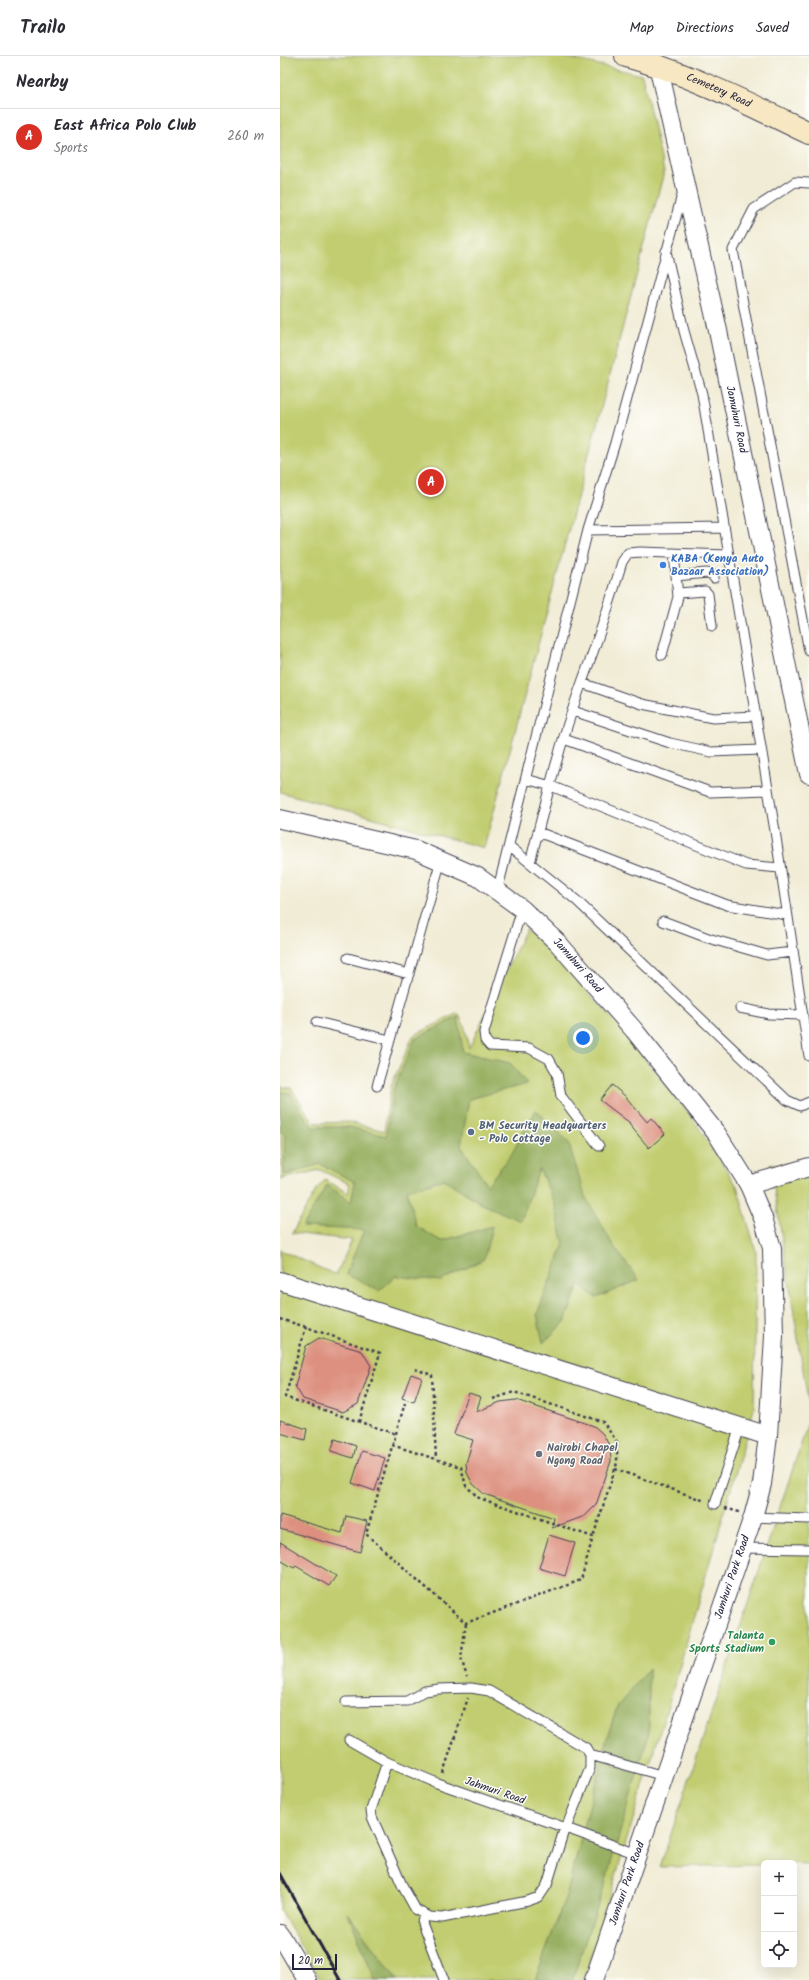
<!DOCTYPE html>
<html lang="en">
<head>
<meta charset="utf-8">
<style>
  body { margin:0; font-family:Kalam,sans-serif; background:#f2f2f3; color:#2b2b33 }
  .controls { position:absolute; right:12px; bottom:12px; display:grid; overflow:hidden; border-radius:6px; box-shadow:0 4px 16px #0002 }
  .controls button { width:36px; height:36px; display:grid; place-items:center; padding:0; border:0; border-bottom:1px solid #e1e1e2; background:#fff; color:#2b2b33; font:20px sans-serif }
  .scale { position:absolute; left:12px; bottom:10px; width:45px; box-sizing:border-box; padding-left:4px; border:2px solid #22223b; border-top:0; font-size:11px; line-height:14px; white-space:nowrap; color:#22223b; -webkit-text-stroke:3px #fdfcf7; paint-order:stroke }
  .you { position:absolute; left:303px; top:982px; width:14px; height:14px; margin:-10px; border:3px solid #fff; border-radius:50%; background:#1a73e8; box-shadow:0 0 0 6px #1a73e833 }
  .badge { display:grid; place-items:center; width:26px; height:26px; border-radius:50%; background:#d93025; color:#fff; font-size:13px; font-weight:700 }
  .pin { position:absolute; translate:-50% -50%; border:2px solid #fff; box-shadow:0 1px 4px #0006 }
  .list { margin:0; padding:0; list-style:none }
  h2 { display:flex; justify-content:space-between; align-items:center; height:52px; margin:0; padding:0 16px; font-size:17px }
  h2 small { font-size:13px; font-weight:400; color:#7c7c81 }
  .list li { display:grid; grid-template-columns:26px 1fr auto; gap:12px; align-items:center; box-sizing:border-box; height:56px; padding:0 16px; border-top:1px solid #e1e1e2 }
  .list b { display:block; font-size:15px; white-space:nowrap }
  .list p { margin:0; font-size:13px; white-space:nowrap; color:#7c7c81 }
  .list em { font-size:13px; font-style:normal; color:#7c7c81 }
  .icon { flex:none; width:22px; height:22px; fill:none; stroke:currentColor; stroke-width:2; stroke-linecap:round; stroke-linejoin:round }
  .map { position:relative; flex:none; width:529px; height:1924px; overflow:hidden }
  header { display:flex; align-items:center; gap:24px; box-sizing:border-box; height:56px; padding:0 20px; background:#fff; border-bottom:1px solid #e1e1e2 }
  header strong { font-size:19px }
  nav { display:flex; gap:22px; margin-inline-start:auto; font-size:14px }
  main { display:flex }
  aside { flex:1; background:#fff }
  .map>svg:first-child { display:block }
</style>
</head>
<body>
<header>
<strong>Trailo</strong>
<nav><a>Map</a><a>Directions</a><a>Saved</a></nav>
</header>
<main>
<aside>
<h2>Nearby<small></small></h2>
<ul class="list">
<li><span class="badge">A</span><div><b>East Africa Polo Club</b><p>Sports</p></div><em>260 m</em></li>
</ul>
</aside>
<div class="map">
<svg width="529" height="1924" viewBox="0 0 529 1924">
  <rect width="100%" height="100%" fill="#fdfcf7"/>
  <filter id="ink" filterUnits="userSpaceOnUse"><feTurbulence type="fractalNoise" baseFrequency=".025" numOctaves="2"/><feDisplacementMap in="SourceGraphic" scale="8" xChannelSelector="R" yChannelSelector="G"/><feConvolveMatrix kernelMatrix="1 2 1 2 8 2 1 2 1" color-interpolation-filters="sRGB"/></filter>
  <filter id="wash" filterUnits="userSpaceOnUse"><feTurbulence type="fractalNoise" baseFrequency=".012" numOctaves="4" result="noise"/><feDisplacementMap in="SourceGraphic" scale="16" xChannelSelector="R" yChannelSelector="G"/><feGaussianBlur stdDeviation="0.9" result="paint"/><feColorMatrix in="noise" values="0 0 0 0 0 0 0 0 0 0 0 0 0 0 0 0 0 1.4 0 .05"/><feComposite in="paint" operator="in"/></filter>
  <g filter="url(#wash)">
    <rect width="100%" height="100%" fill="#f1ecd5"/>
    <path fill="#c1cd6f" stroke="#727855" d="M0,0H280L362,19L384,116L204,792L0,736Z
      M246,873L327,956L411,1060L457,1130L476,1195L474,1353L393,1633L304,1924H41L0,1854V1194L56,1219L72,1184L12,1177L36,1134L45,1124L68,1137L70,1128L40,1114L2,1123L0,1031L11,1032L34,1067L70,1066L104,1075L111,1030L133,980L178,957L184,969L189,992Z
      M490,1108H529V1351Z
      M529,1364V1808L484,1807V1809L380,1811Z"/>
    <path fill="#98b062" stroke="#5d694e" d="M178,961L183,996L230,1007L247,1028L189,1043L181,1090L207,1129L231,1099L256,1054L288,1085L305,1140L334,1191L359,1224L316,1242L299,1228L285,1266L263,1287L257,1258L284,1188L274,1145L259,1113L241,1165L202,1148L164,1123L127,1134L136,1170L161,1185L212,1170L204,1203L161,1225L116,1220L99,1235L66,1218L84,1174L22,1171L47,1129L71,1146L75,1126L40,1108L4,1119L5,1077L0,1075V1036L10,1037L32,1071H70L106,1080L114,1032L135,983Z
      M369,1612V1677L324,1831L292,1924H255L287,1837L326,1685L337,1651Z
      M68,1857L117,1924H95Z"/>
    <g id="blocks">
      <path fill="#dd907f" d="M332,1029L345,1040L367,1066L371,1062L385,1078L369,1092L349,1068L350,1067L320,1044Z
        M39,1282L82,1295L91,1310L78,1348L63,1356L23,1343L15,1330L26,1290Z
        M131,1318L142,1322L134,1346L122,1342Z
        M189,1337L201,1341L196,1356L220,1346L236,1344L314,1370L323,1378L330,1391L331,1405L316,1449L305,1460L272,1472L274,1462L204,1438L193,1428L187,1417L186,1407L193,1384L174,1378Z
        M0,1364L27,1373L25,1384L0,1377Z
        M55,1383L76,1390L73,1402L51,1395Z
        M82,1395L105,1402L95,1435L72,1427Z
        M0,1459L62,1477L66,1460L87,1465L80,1496L0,1473Z
        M269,1479L295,1487L285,1520L259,1512Z
        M0,1486L56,1520L49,1530L16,1510L14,1512L0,1504Z"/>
    </g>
  </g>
  <g filter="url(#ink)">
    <use href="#blocks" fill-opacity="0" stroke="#414052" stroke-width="1"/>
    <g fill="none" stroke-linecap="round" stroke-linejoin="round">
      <defs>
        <path id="lane" d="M529,127L515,126L474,153L453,194L529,595
          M386,195L404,275L422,338L495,775L529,1000
          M308,474L443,472
          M396,520L427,517L433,519L434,522
          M398,537L425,535L428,538L432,570
          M382,599L398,541L394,497
          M302,627L362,648L433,662L475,660
          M293,655L390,687L431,696L481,694
          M284,683L430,736L488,734
          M246,723L271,730L466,809L500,812
          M258,776L447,849L507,859
          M229,790L296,844L507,1044L520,1050L529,1046
          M250,807C265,748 280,687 301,629C316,589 330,548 342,506L348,497L360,496L448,499
          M217,836L308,474L335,387L403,135
          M242,853L204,976L205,984L210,990L249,992L269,1003L277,1017L281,1040L319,1090
          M383,865L428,882L487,899L513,896
          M68,902L129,918
          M460,952L489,958L523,959
          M37,966L110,984
          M97,1030L161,804
          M435,1448L460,1371
          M473,1461L529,1463
          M462,1492L529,1493
          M66,1646L127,1645L145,1635L159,1633L191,1632L209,1635L306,1692L310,1699V1712L286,1772
          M69,1684L107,1706L157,1727L286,1772L357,1798
          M310,1699L384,1720
          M107,1706L91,1754L92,1761L122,1829L136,1854L150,1861L162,1862L248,1845L259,1841L267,1829L285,1771
          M144,1858L142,1867L164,1924"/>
        <g id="street">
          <path id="s1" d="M378,9L437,270L529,718"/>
          <path id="s2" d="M0,763L136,794L198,821L242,853L278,887L354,974L437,1078L469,1129L529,1111"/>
          <path d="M0,1225L488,1380"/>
          <path d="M0,1878L27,1924"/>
          <path id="s3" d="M314,1924L473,1461L482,1428L488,1380L494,1280L492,1192L483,1162L469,1129"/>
        </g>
        <g id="secondary">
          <path id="s4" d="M346,0C410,18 469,48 529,77"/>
        </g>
      </defs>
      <use href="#lane" stroke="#414052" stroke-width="11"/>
      <use href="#street" stroke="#414052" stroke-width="20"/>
      <use href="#secondary" stroke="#414052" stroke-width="24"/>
      <path stroke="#414052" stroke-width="2.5" stroke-dasharray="3 3" stroke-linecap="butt" d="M0,1263L26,1271
        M135,1313L152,1319L156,1403
        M213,1343L234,1336L323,1366L337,1386V1407L313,1481
        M79,1366L100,1297L26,1271L5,1341L116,1378
        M112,1389L181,1411L186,1430L199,1442L313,1481L301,1524L186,1567L86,1478L125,1347
        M335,1413L425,1445
        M445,1452L459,1456
        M186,1567L181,1602L187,1621
        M163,1717L188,1642"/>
      <use href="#lane" stroke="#fff" stroke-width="9"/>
      <use href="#street" stroke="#fff" stroke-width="18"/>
      <use href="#secondary" stroke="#f7e8c3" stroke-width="22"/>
      <path stroke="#22223b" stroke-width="3" d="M0,1817L60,1924"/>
    </g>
  </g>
  <circle fill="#3f7fe0" stroke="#fdfcf7" stroke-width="1.5" cx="383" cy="509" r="4"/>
  <circle fill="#5c6f8a" stroke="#fdfcf7" stroke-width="1.5" cx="191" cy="1076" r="4"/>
  <circle fill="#6b7280" stroke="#fdfcf7" stroke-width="1.5" cx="259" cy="1398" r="4"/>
  <circle fill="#2e9e5b" stroke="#fdfcf7" stroke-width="1.5" cx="492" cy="1586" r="4"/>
  <g text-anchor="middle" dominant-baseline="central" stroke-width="3" stroke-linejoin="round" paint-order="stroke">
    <g font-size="11" fill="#22223b" stroke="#fdfcf7">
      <text stroke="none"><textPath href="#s4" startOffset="99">Cemetery Road</textPath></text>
      <text stroke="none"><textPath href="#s1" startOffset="363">Jamuhuri Road</textPath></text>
      <text stroke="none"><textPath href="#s2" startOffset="341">Jamuhuri Road</textPath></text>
      <text stroke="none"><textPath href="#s3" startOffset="426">Jamhuri Park Road</textPath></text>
      <text transform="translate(215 1735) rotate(19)">Jahmuri Road</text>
      <text stroke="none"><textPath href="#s3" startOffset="102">Jamhuri Park Road</textPath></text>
    </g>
    <g font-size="11" font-weight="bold" fill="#366cbe" stroke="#fdfcf7" text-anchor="start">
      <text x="391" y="503">KABA (Kenya Auto<tspan x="391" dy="13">Bazaar Association)</tspan></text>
    </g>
    <g font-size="11" font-weight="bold" fill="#4e5e75" stroke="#fdfcf7" text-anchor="start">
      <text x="199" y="1070">BM Security Headquarters<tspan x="199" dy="13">- Polo Cottage</tspan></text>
    </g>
    <g font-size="11" font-weight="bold" fill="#5b616d" stroke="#fdfcf7" text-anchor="start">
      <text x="267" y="1392">Nairobi Chapel<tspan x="267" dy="13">Ngong Road</tspan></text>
    </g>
    <g font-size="11" font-weight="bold" fill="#27864d" stroke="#fdfcf7" text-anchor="end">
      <text x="484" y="1580">Talanta<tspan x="484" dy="13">Sports Stadium</tspan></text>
    </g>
  </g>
</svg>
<div class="controls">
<button>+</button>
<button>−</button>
<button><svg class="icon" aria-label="locate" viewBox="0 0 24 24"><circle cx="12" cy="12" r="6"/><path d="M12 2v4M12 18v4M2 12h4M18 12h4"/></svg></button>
</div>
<div class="scale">20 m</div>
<div class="you"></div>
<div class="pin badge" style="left:151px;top:426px">A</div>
</div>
</main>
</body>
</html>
